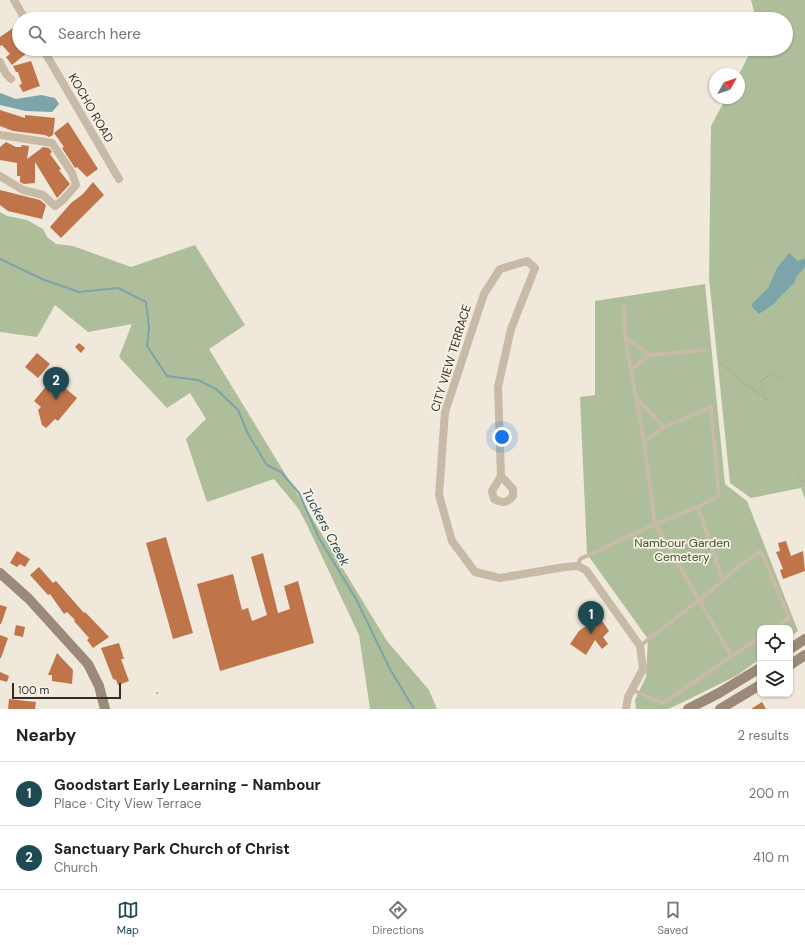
<!DOCTYPE html>
<html lang="en">
<head>
<meta charset="utf-8">
<style>
  body { margin:0; font-family:"DM Sans",sans-serif; background:#f6f6f6; color:#202124 }
  .controls { position:absolute; right:12px; bottom:12px; display:grid; overflow:hidden; border-radius:8px; box-shadow:0 1px 3px #0004 }
  .controls button { width:36px; height:36px; display:grid; place-items:center; padding:0; border:0; border-bottom:1px solid #e0e0e0; background:#fff; color:#202124; font:20px sans-serif }
  .compass { position:absolute; left:709px; top:68px; width:36px; height:36px; border-radius:50%; background:#fff; box-shadow:0 1px 3px #0004; rotate:50deg }
  .scale { position:absolute; left:12px; bottom:10px; width:109px; box-sizing:border-box; padding-left:4px; border:2px solid #342d27; border-top:0; font-size:11px; line-height:14px; white-space:nowrap; color:#342d27; -webkit-text-stroke:3px #f8f2e6; paint-order:stroke }
  .you { position:absolute; left:502px; top:437px; width:14px; height:14px; margin:-10px; border:3px solid #fff; border-radius:50%; background:#1a73e8; box-shadow:0 0 0 6px #1a73e833 }
  .badge { display:grid; place-items:center; width:26px; height:26px; border-radius:50%; background:#1f4953; color:#fff; font-size:13px; font-weight:700 }
  .pin { position:absolute; translate:-50% -33px; filter:drop-shadow(0 1px 2px #0008) }
  .pin::after { content:''; position:absolute; top:21px; width:14px; height:12px; background:inherit; clip-path:polygon(0 0,100% 0,50% 100%) }
  .list { margin:0; padding:0; list-style:none }
  h2 { display:flex; justify-content:space-between; align-items:center; height:52px; margin:0; padding:0 16px; font-size:17px }
  h2 small { font-size:13px; font-weight:400; color:#757577 }
  .list li { display:grid; grid-template-columns:26px 1fr auto; gap:12px; align-items:center; box-sizing:border-box; height:64px; padding:0 16px; border-top:1px solid #e0e0e0 }
  .list b { display:block; font-size:15px; white-space:nowrap }
  .list p { margin:0; font-size:13px; white-space:nowrap; color:#757577 }
  .list em { font-size:13px; font-style:normal; color:#757577 }
  .icon { flex:none; width:22px; height:22px; fill:none; stroke:currentColor; stroke-width:2; stroke-linecap:round; stroke-linejoin:round }
  .map { position:relative; flex:none; width:805px; height:709px; overflow:hidden }
  .search { position:absolute; background:#fff; box-shadow:0 1px 3px #0004; left:12px; right:12px; top:12px; height:44px; display:flex; align-items:center; gap:10px; box-sizing:border-box; padding:0 14px; border-radius:22px; color:#757577; font-size:15px }
  .sheet { height:180px; background:#fff }
  nav { display:flex; justify-content:space-around; align-items:center; box-sizing:border-box; height:56px; border-top:1px solid #e0e0e0; background:#fff; font-size:11px; color:#757577 }
  nav a { display:grid; justify-items:center; gap:2px }
  nav .on { color:#1f4953 }
  .map>svg:first-child { display:block }
</style>
</head>
<body>
<div class="map">
<svg width="805" height="709" viewBox="0 0 805 709">
  <rect width="100%" height="100%" fill="#f0e8da"/>
  <path fill="#aebe9b" d="M751,0H805V499L801,488L751,498L730,483L709,278L711,126L726,98H739V74L752,49H786V19H756Z
    M0,212L7,216L27,220L43,229L47,237L56,244L73,246L131,267L195,245L245,325L209,349L387,641L429,690L437,709H370L359,635L307,525L298,508L274,479L207,502L186,439L206,419L190,393L167,408L119,357L132,324L88,332L55,305L37,337L0,332Z
    M705,284L725,484L747,501L798,631L790,637V628H760V659L736,676L679,704L668,709H636L635,700L646,677L648,639L587,554L580,397L595,395V301Z"/>
  <path fill="#7ba4ab" d="M0,93L16,99L41,95L55,98L59,104L52,112L26,111L0,105Z
    M789,253L798,261L805,258V267L796,277L795,282L778,299L775,303L759,314L752,307V304L768,288L777,268Z"/>
  <g fill="none" stroke-linecap="round" stroke-linejoin="round">
    <path stroke="#7ba4ab" stroke-width="2" d="M0,259L42,279L79,292L118,288L146,302L149,328L147,346L167,376L198,380L216,389L238,410L248,434L267,465L281,472L299,493L319,538L356,599L390,669L414,709"/>
  </g>
  <path fill="#bf7449" d="M13,28L19,37V49H32L12,65L6,57L10,54L2,45L0,46V37Z
    M31,61L40,86L23,92L19,85L22,84L18,72H16L13,66Z
    M0,110L25,118V115L55,118L53,135L49,137L45,135L13,131L0,126Z
    M68,122L98,169L87,177L77,167L75,168L62,148L64,147L54,133Z
    M6,142L16,147H21L22,145L29,146L27,159L43,147L49,148L52,152L50,154L61,169L59,170L70,184L57,198L35,162V183L24,184L20,182V176H17V163L0,160V147Z
    M93,182L104,195L61,238L50,227L71,203L83,194Z
    M0,190L40,200L46,205L42,219L8,211L0,205Z
    M79,343L85,348L81,353L75,347Z
    M37,353L50,364L38,378L25,367Z
    M53,378L77,398L58,421L55,419L46,428L42,425L38,410L41,407L34,401Z
    M166,537L193,633L173,639L146,543Z
    M786,541L791,556L803,551L805,571L783,579L780,570L783,569L776,552L780,551L778,543Z
    M17,551L30,559L25,567L20,564L17,567L10,563Z
    M263,553L278,613L290,609L284,586L298,581L314,643L220,671L197,584L233,574L242,610L248,608L252,621L267,615L251,557Z
    M39,567L53,583L56,581L84,613L85,612L109,637L93,648L87,640L89,638L74,621L75,620L67,612L64,614L50,594L48,595L30,575Z
    M0,605L7,607L1,624H0Z
    M599,616L609,631L603,637L608,644L602,649L595,640L586,655L570,644L579,631Z
    M16,625L25,627L23,637L14,635Z
    M0,635L8,638L1,658H0Z
    M119,643L124,659H121L129,681L118,685L116,680L113,679L101,648Z
    M57,653L73,670L72,684L52,681V675H48Z
    M0,672L9,676L7,682L0,680Z
    M9,699L36,702L35,709H8Z
    M762,702L766,709H751Z"/>
  <g fill="none" stroke-linecap="round" stroke-linejoin="round">
    <path stroke="#b3a491" stroke-width="1.5" stroke-dasharray="2 2" stroke-linecap="butt" d="M721,363L740,380L768,401
      M768,401L761,387L762,380L771,374L783,378
      M798,476L801,481L805,482
      M157,692V696"/>
    <path stroke="#c7baa7" stroke-width="4" d="M625,337L649,355L706,350
      M631,370L649,355
      M636,397L664,427L711,407L719,496L698,507L655,524L732,657
      M644,442L664,427
      M698,507L723,581
      M578,566L580,559L655,524L644,442L625,337L624,306
      M640,646L723,581L739,566L761,551L789,618L774,628
      M632,690L663,703L760,637"/>
    <path stroke="#c7baa7" stroke-width="8" d="M14,0L25,19
      M43,49L119,179
      M0,62L6,74L11,79
      M0,135L52,143L72,173L76,185L63,200L55,206L43,195L23,190L0,176
      M501,476L513,489V496C506,504 503,503 494,499L492,491L501,476L498,387L511,329L535,268L527,261L500,269L484,294L445,412L439,495L452,541L475,572L500,578L565,567L578,566L586,570L640,646L643,669L628,697L626,709"/>
    <path stroke="#9b8979" stroke-width="10" d="M0,573L29,599L88,664L99,686L105,709
      M790,649L805,639
      M790,665L805,655
      M688,709L719,693L760,668
      M720,709L760,685"/>
  </g>
  <g text-anchor="middle" dominant-baseline="central" stroke-width="3.5" stroke-linejoin="round" paint-order="stroke">
    <g font-size="12" fill="#342d27" stroke="#f8f2e6">
      <text transform="translate(91 108) rotate(60)">KOCHO ROAD</text>
      <text transform="translate(451 358) rotate(-73)">CITY VIEW TERRACE</text>
    </g>
    <g font-size="12" fill="#3f512c" stroke="#f8f2e6">
      <text x="682" y="543">Nambour Garden<tspan x="682" dy="14">Cemetery</tspan></text>
    </g>
    <g font-size="13" font-style="italic" fill="#1f4953" stroke="#f8f2e6">
      <text transform="translate(326 527) rotate(62)">Tuckers Creek</text>
    </g>
  </g>
</svg>
<div class="controls">
<button><svg class="icon" aria-label="locate" viewBox="0 0 24 24"><circle cx="12" cy="12" r="6"/><path d="M12 2v4M12 18v4M2 12h4M18 12h4"/></svg></button>
<button><svg class="icon" aria-label="layers" viewBox="0 0 24 24"><path d="M12 4l9 5-9 5-9-5zM3 14l9 5 9-5"/></svg></button>
</div>
<svg class="compass" viewBox="-18 -18 36 36"><path d="M0-13l5 13h-10z" fill="#e53935"/><path d="M0 13l5-13h-10z" fill="#757577"/></svg>
<div class="scale">100 m</div>
<div class="you"></div>
<div class="pin badge" style="left:591px;top:634px">1</div>
<div class="pin badge" style="left:56px;top:400px">2</div>
<div class="search"><svg class="icon" aria-label="search" viewBox="0 0 24 24"><circle cx="10" cy="10" r="6"/><path d="M15 15l6 6"/></svg>Search here</div>
</div>
<section class="sheet">
<h2>Nearby<small>2 results</small></h2>
<ul class="list">
<li><span class="badge">1</span><div><b>Goodstart Early Learning - Nambour</b><p>Place · City View Terrace</p></div><em>200 m</em></li>
<li><span class="badge">2</span><div><b>Sanctuary Park Church of Christ</b><p>Church</p></div><em>410 m</em></li>
</ul>
</section>
<nav>
<a class="on"><svg class="icon" aria-label="map" viewBox="0 0 24 24"><path d="M3 6l6-2 6 2 6-2v14l-6 2-6-2-6 2zM9 4v14M15 6v14"/></svg>Map</a>
<a><svg class="icon" aria-label="directions" viewBox="0 0 24 24"><path d="M12 3l9 9-9 9-9-9zM9 14v-3h6M13 9l2 2-2 2"/></svg>Directions</a>
<a><svg class="icon" aria-label="saved" viewBox="0 0 24 24"><path d="M7 4h10v16l-5-4-5 4z"/></svg>Saved</a>
</nav>
</body>
</html>
